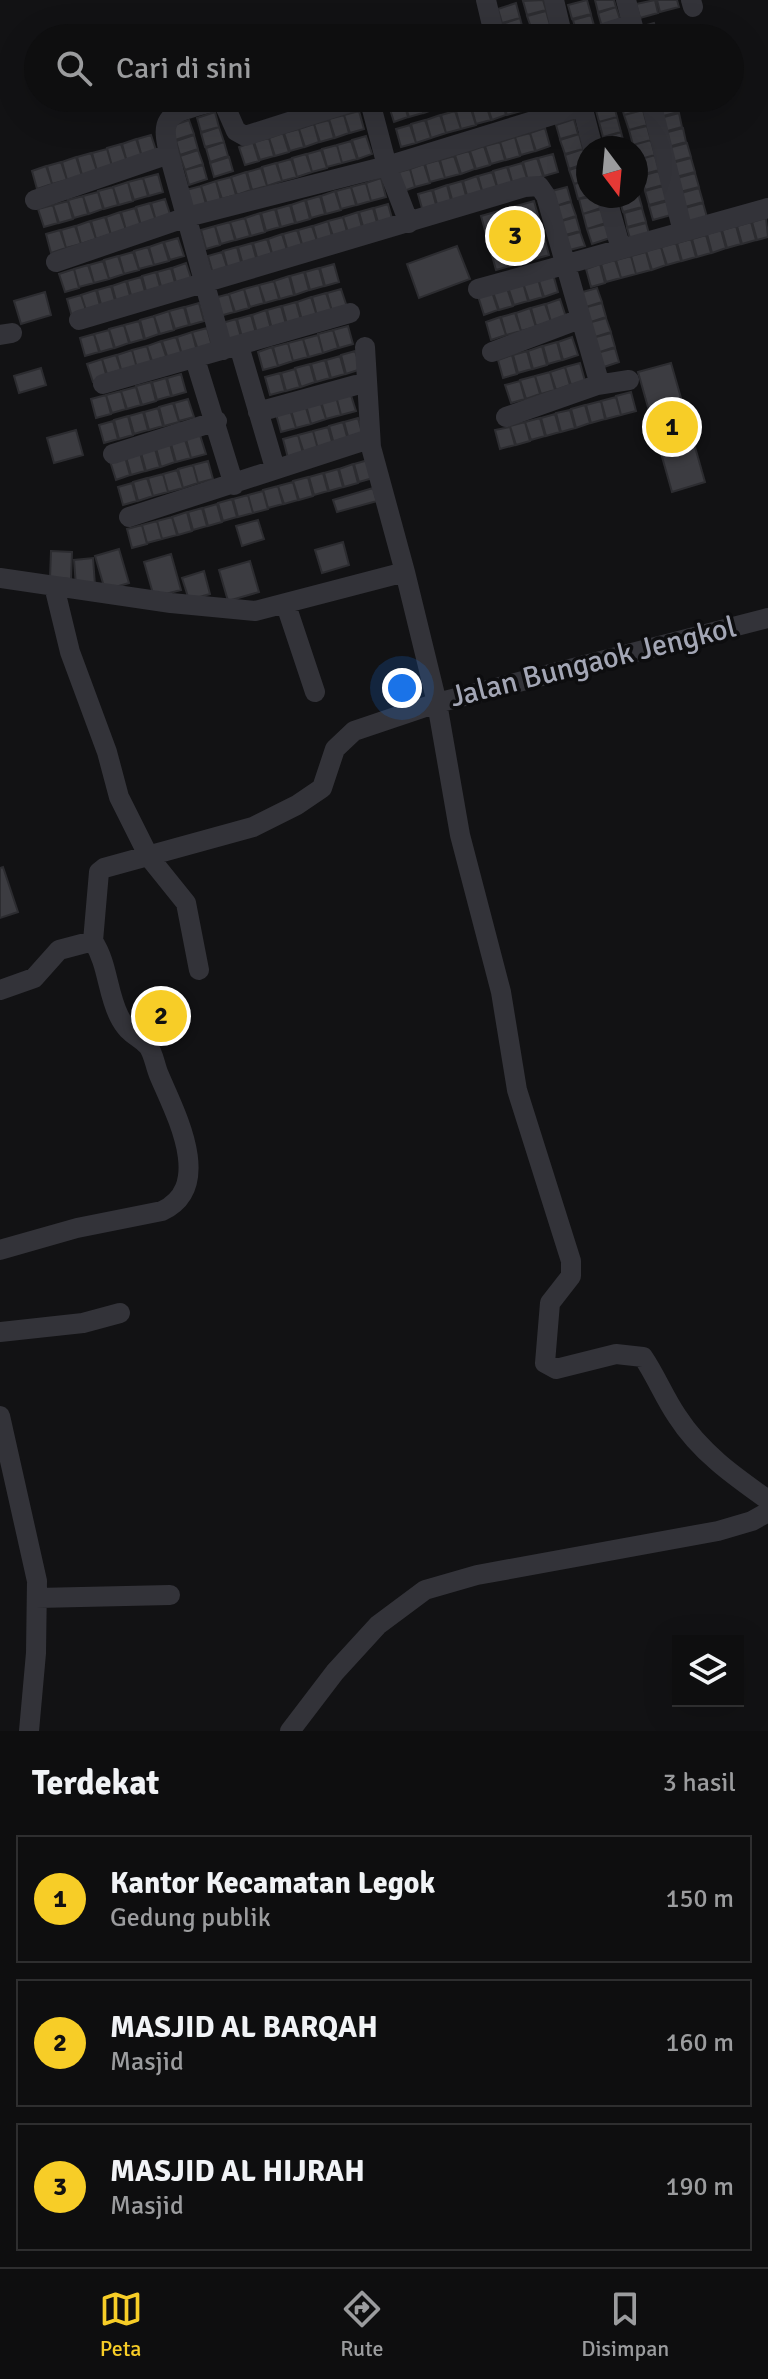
<!DOCTYPE html>
<html lang="id">
<head>
<meta charset="utf-8">
<style>
  body { margin:0; font-family:Signika,sans-serif; background:#1c1c1d; color:#f1f3f6 }
  .controls { position:absolute; right:24px; bottom:24px; display:grid; overflow:hidden; border-radius:0px; box-shadow:0 8px 32px #0002 }
  .controls button { width:72px; height:72px; display:grid; place-items:center; padding:0; border:0; border-bottom:2px solid #2e2e2f; background:#0e0e0f; color:#f1f3f6; font:40px sans-serif }
  .compass { position:absolute; left:576px; top:136px; width:72px; height:72px; border-radius:50%; background:#0e0e0f; box-shadow:0 8px 32px #0002; rotate:164deg }
  .you { position:absolute; left:402px; top:688px; width:28px; height:28px; margin:-20px; border:6px solid #fff; border-radius:50%; background:#1a73e8; box-shadow:0 0 0 12px #1a73e833 }
  .badge { display:grid; place-items:center; width:52px; height:52px; border-radius:50%; background:#f7cd27; color:#111; font-size:26px; font-weight:700 }
  .pin { position:absolute; translate:-50% -50%; border:4px solid #fff; box-shadow:0 2px 8px #0006 }
  .list { margin:0; padding:0; list-style:none }
  h2 { display:flex; justify-content:space-between; align-items:center; height:104px; margin:0; padding:0 32px; font-size:34px }
  h2 small { font-size:26px; font-weight:400; color:#9b9c9e }
  .list li { display:grid; grid-template-columns:52px 1fr auto; gap:24px; align-items:center; box-sizing:border-box; height:128px; margin:0 16px 16px; padding:0 16px; border:2px solid #2e2e2f; border-radius:0px }
  .list b { display:block; font-size:30px; white-space:nowrap }
  .list p { margin:0; font-size:26px; white-space:nowrap; color:#9b9c9e }
  .list em { font-size:26px; font-style:normal; color:#9b9c9e }
  .icon { flex:none; width:44px; height:44px; fill:none; stroke:currentColor; stroke-width:2; stroke-linecap:round; stroke-linejoin:round }
  .map { position:relative; flex:none; width:768px; height:1731px; overflow:hidden }
  .search { position:absolute; background:#0e0e0f; box-shadow:0 8px 32px #0002; left:24px; right:24px; top:24px; height:88px; display:flex; align-items:center; gap:20px; box-sizing:border-box; padding:0 28px; border-radius:44px; color:#9b9c9e; font-size:30px }
  .sheet { height:536px; background:#0e0e0f }
  nav { display:flex; justify-content:space-around; align-items:center; box-sizing:border-box; height:112px; border-top:2px solid #2e2e2f; background:#0e0e0f; font-size:22px; color:#9b9c9e }
  nav a { display:grid; justify-items:center; gap:4px }
  nav .on { color:#f7cd27 }
  .map>svg:first-child { display:block }
</style>
</head>
<body>
<div class="map">
<svg width="768" height="1731" viewBox="0 0 768 1731">
  <rect width="100%" height="100%" fill="#121214"/>
  <path fill="#3c3c41" stroke="#2c2c30" stroke-width="2" d="M543,0L546,10L527,15L523,1Z
    M587,0L591,14L572,19L568,5Z
    M595,0H614L616,7L598,12Z
    M655,0L658,13L640,18L636,4Z
    M657,0H677L679,7L660,12Z
    M516,3L520,18L502,23L498,9Z
    M616,7L621,22L602,27L598,13Z
    M546,11L550,25L532,30L527,16Z
    M591,15L595,29L577,34L573,20Z
    M520,18L524,33L506,38L502,24Z
    M654,23L658,37L639,38L636,28Z
    M550,26L554,38H534L532,31Z
    M235,98H266L267,103L237,110Z
    M419,98L423,113L409,117L403,99Z
    M419,98H435L438,108L424,113Z
    M501,98L506,115L492,120L486,102Z
    M501,98H517L521,111L507,115Z
    M518,98H534L536,106L522,111Z
    M640,98L643,110L624,115L620,100Z
    M675,98L678,112L660,117L656,103Z
    M403,99L408,117L394,122L388,103Z
    M485,102L491,120L476,124L471,106Z
    M613,102L617,117L599,122L595,107Z
    M470,106L476,125L461,129L456,111Z
    M643,110L647,125L629,130L624,115Z
    M359,111L364,129L350,133L344,115Z
    M455,111L461,129L446,133L441,115Z
    M215,112L219,127L201,132L197,118Z
    M679,113L682,127L664,132L660,118Z
    M344,115L349,133L335,138L329,119Z
    M440,115L446,133L431,138L426,120Z
    M617,117L621,132L603,137L599,122Z
    M574,119L578,134L560,139L556,125Z
    M189,120L194,134L175,140L171,126Z
    M329,120L334,138L320,142L314,124Z
    M425,120L431,138L416,143L411,124Z
    M314,124L319,142L305,147L299,129Z
    M410,125L416,143L401,147L396,129Z
    M647,126L651,140L633,145L629,130Z
    M219,127L224,142L205,147L201,133Z
    M545,128L550,146L536,151L530,133Z
    M683,128L686,142L668,147L664,133Z
    M299,129L304,147L290,151L284,133Z
    M621,132L625,147L606,148L603,138Z
    M283,133L289,152L275,156L269,138Z
    M530,133L535,151L521,155L515,137Z
    M579,134L583,149L565,154L560,140Z
    M151,135L157,153L142,157L137,139Z
    M194,135L198,149L180,155L176,141Z
    M366,136L372,154L358,159L352,140Z
    M515,137L520,156L506,160L500,142Z
    M269,138L274,156L260,160L254,142Z
    M136,139L142,157L127,162L122,144Z
    M651,140L655,155L637,160L633,145Z
    M351,141L357,159L342,163L337,145Z
    M224,142L228,156L210,162L206,148Z
    M253,142L259,161L245,165L239,147Z
    M500,142L505,160L491,164L485,146Z
    M687,143L691,157L672,162L668,148Z
    M121,144L127,162L112,166L107,148Z
    M337,145L342,163L327,167L322,149Z
    M484,146L490,165L476,169L470,151Z
    M107,149L112,166L97,171L92,153Z
    M583,149L587,163L569,169L565,155Z
    M198,150L203,164L185,170L180,156Z
    M321,150L327,168L312,172L307,154Z
    M469,151L475,169L461,174L455,155Z
    M91,153L97,171L82,175L77,157Z
    M306,154L312,172L297,177L292,158Z
    M553,154L558,172L544,176L538,158Z
    M655,155L659,170L641,175L637,160Z
    M454,156L460,174L445,178L440,160Z
    M76,157L82,176L67,180L62,162Z
    M229,157L233,171L214,177L210,163Z
    M537,158L543,176L528,181L523,162Z
    M691,158L695,172L676,177L672,163Z
    M291,159L297,177L282,181L277,163Z
    M439,160L445,178L430,182L425,164Z
    M61,162L67,180L52,184L47,166Z
    M276,163L282,181L267,186L262,167Z
    M522,163L528,181L513,185L508,167Z
    M424,164L430,183L415,187L410,169Z
    M588,164V180L574,184L569,170Z
    M203,165L207,179L189,185L185,170Z
    M46,166L52,184L37,189L32,171Z
    M507,167L513,185L498,190L493,171Z
    M261,168L267,186L252,190L247,172Z
    M410,169L415,187L401,192L395,173Z
    M659,171L663,185L645,190L641,176Z
    M246,172L251,190L237,195L231,177Z
    M492,172L498,190L483,194L478,176Z
    M695,173L699,187L680,192L677,178Z
    M158,174L163,192L149,196L143,178Z
    M477,176L483,194L468,199L463,181Z
    M231,177L236,195L222,199L216,181Z
    M143,178L148,196L134,200L128,182Z
    M381,178L386,197L371,201L366,183Z
    M588,180V196L578,199L574,184Z
    M216,181L221,200L207,204L201,186Z
    M462,181L467,199L453,203L448,185Z
    M128,182L133,201L119,205L113,187Z
    M366,183L371,201L357,205L351,187Z
    M447,185L452,204L438,208L433,190Z
    M201,186L206,204L192,208L186,190Z
    M663,186L667,200L649,205L645,191Z
    M113,187L118,205L104,209L98,191Z
    M351,187L356,205L341,209L336,191Z
    M567,187L571,201L553,207L548,192Z
    M699,188L703,202L685,207L681,193Z
    M432,190L437,208L423,212L418,194Z
    M335,191L341,210L326,214L321,196Z
    M98,192L103,209L89,214L83,196Z
    M638,193L642,207L623,212L619,198Z
    M83,196L88,214L74,218L68,200Z
    M320,196L325,214L311,218L306,200Z
    M597,196L601,208L583,214L579,199Z
    M165,199L171,217L156,221L151,203Z
    M305,200L310,219L296,223L291,205Z
    M68,201L73,219L59,223L53,205Z
    M534,201L549,255L496,270L481,216Z
    M668,201L671,215L653,220L649,206Z
    M571,202L576,216L557,222L553,207Z
    M150,203L156,221L141,226L136,207Z
    M703,203L707,217L689,222L685,208Z
    M388,204L393,222L379,226L374,208Z
    M53,205L58,223L44,227L38,209Z
    M290,205L295,223L281,227L276,209Z
    M135,208L141,226L126,230L121,212Z
    M373,208L378,226L364,230L359,212Z
    M642,208L646,222L627,227L624,213Z
    M275,209L280,227L266,231L261,213Z
    M601,209L606,223L587,229L583,214Z
    M120,212L126,230L111,235L106,217Z
    M358,212L363,231L349,235L343,217Z
    M260,213L265,232L251,236L245,218Z
    M105,217L111,235L96,239L91,221Z
    M343,217L348,235L334,239L328,221Z
    M576,217L580,231L562,236L558,222Z
    M245,218L250,236L236,240L230,222Z
    M766,218L768,237L757,240L752,222Z
    M90,221L96,239L81,244L76,226Z
    M328,221L333,240L318,244L313,226Z
    M230,222L235,240L221,244L215,226Z
    M751,222L756,240L742,244L737,226Z
    M646,223L650,237L631,242L627,228Z
    M606,224L610,238L592,244L587,229Z
    M75,226L81,244L66,248L61,230Z
    M215,226L220,245L206,249L201,230Z
    M312,226L318,244L303,248L298,230Z
    M736,226L741,244L727,248L722,230Z
    M60,230L66,248L51,253L46,234Z
    M297,230L303,248L288,252L283,234Z
    M721,230L726,248L712,253L707,234Z
    M580,232L585,246L566,251L562,237Z
    M282,234L288,253L273,257L268,239Z
    M706,235L711,253L697,257L692,239Z
    M178,238L184,256L170,260L164,242Z
    M267,239L273,257L258,261L253,243Z
    M691,239L696,257L682,261L677,243Z
    M163,242L169,261L154,265L149,247Z
    M252,243L257,261L243,265L238,247Z
    M676,243L681,261L667,265L661,247Z
    M457,246L470,279L419,298L407,264Z
    M148,247L154,265L139,269L134,251Z
    M237,247L242,266L228,270L223,251Z
    M661,247L666,265L652,270L646,251Z
    M133,252L139,270L124,274L119,256Z
    M222,252L228,270L213,274L208,256Z
    M646,252L651,270L636,274L631,256Z
    M118,256L124,274L109,279L104,260Z
    M631,256L636,274L621,278L616,260Z
    M615,260L621,278L606,282L601,264Z
    M103,261L109,279L94,283L89,265Z
    M186,263L192,281L177,286L172,268Z
    M334,264L339,282L325,286L320,268Z
    M600,264L605,283L591,287L586,269Z
    M88,265L94,283L79,287L74,269Z
    M171,268L176,286L162,290L157,272Z
    M319,268L324,286L310,290L305,272Z
    M74,269L79,288L65,292L59,274Z
    M156,272L161,290L147,295L142,276Z
    M304,272L309,290L295,295L290,276Z
    M553,274L558,292L544,297L538,278Z
    M289,276L294,295L280,299L274,281Z
    M141,277L146,295L132,299L127,281Z
    M538,279L543,297L529,301L523,283Z
    M126,281L131,299L117,304L112,286Z
    M274,281L279,299L265,303L259,285Z
    M523,283L528,301L514,305L508,287Z
    M259,285L264,303L250,307L244,289Z
    M111,286L116,304L102,308L97,290Z
    M507,288L513,306L499,310L493,292Z
    M597,288L602,302L583,308L579,293Z
    M244,289L249,308L235,312L229,294Z
    M341,289L347,307L332,311L327,293Z
    M96,290L101,309L87,313L81,295Z
    M45,292L51,315L21,324L14,301Z
    M492,292L498,310L484,315L478,296Z
    M326,293L332,311L317,316L312,297Z
    M229,294L234,312L220,316L214,298Z
    M81,295L87,313L72,317L67,299Z
    M311,297L317,316L302,320L297,302Z
    M560,299L566,317L551,322L546,304Z
    M296,302L301,320L287,324L282,306Z
    M199,303L204,321L190,325L185,307Z
    M602,303L606,317L588,323L583,308Z
    M545,304L551,322L536,326L531,308Z
    M281,306L286,324L272,329L267,310Z
    M184,307L189,325L175,329L169,311Z
    M530,308L536,327L521,331L516,313Z
    M266,310L271,329L257,333L252,315Z
    M169,311L174,330L160,334L154,316Z
    M515,313L521,331L506,335L501,317Z
    M251,315L256,333L242,337L237,319Z
    M154,316L159,334L145,339L140,320Z
    M500,317L506,335L491,340L486,322Z
    M606,318L611,332L592,338L588,323Z
    M236,319L241,337L227,341L222,323Z
    M139,321L144,339L130,343L124,325Z
    M124,325L129,343L115,348L109,329Z
    M348,326L353,344L339,348L333,330Z
    M207,328L212,346L198,350L192,332Z
    M109,330L114,348L100,352L94,334Z
    M333,330L338,348L323,353L318,334Z
    M192,332L197,351L182,355L177,337Z
    M611,333L615,347L597,353L592,338Z
    M94,334L99,352L85,356L80,338Z
    M318,335L323,353L309,357L303,339Z
    M176,337L182,355L168,359L162,341Z
    M572,337L578,355L563,360L558,342Z
    M303,339L308,357L293,361L288,343Z
    M161,341L167,359L153,364L147,346Z
    M557,342L562,360L548,364L543,346Z
    M288,343L293,361L278,366L273,347Z
    M147,346L152,364L137,368L132,350Z
    M542,346L547,365L533,369L528,351Z
    M272,347L278,366L263,370L258,352Z
    M615,348L619,362L601,368L597,353Z
    M132,350L137,368L122,373L117,355Z
    M355,351L361,369L346,374L341,355Z
    M527,351L532,369L518,373L513,355Z
    M116,355L122,373L108,377L102,359Z
    M512,355L517,374L503,378L498,360Z
    M340,356L345,374L331,378L326,360Z
    M102,359L107,378L93,382L87,364Z
    M325,360L330,378L316,382L311,364Z
    M580,363L585,381L571,385L565,367Z
    M671,363L705,482L672,492L638,372Z
    M310,364L315,382L301,387L295,368Z
    M565,367L570,385L556,390L550,372Z
    M41,368L46,385L19,393L14,376Z
    M295,369L300,387L286,391L281,373Z
    M550,372L555,390L541,394L535,376Z
    M280,373L285,391L270,395L265,377Z
    M181,374L186,392L172,396L167,378Z
    M535,376L540,394L526,399L520,380Z
    M166,378L171,396L157,400L152,382Z
    M520,381L525,399L511,403L505,385Z
    M151,382L156,401L142,405L136,386Z
    M136,387L141,405L127,409L121,391Z
    M121,391L126,409L112,413L106,395Z
    M350,392L356,411L341,415L336,396Z
    M631,392L636,411L621,415L616,396Z
    M106,395L111,414L96,418L91,399Z
    M336,397L341,415L326,419L321,401Z
    M616,397L621,415L606,419L601,401Z
    M188,399L194,417L179,421L174,403Z
    M320,401L326,419L311,424L306,405Z
    M601,401L605,419L591,423L586,405Z
    M173,403L179,422L164,426L159,407Z
    M305,405L311,424L296,428L291,410Z
    M585,405L590,423L576,428L571,409Z
    M158,408L163,426L149,430L144,412Z
    M290,410L296,428L281,432L276,414Z
    M570,410L575,428L561,432L556,413Z
    M143,412L148,430L134,434L129,416Z
    M555,414L560,432L546,436L541,418Z
    M128,416L133,435L119,439L114,420Z
    M358,418L363,436L349,440L344,422Z
    M540,418L545,436L531,440L525,422Z
    M113,421L118,439L104,443L99,425Z
    M343,422L348,440L334,444L329,426Z
    M525,422L530,441L516,445L510,426Z
    M328,427L333,445L318,449L313,431Z
    M510,427L515,445L500,449L495,430Z
    M76,430L83,455L54,463L47,438Z
    M313,431L318,449L304,453L298,435Z
    M200,435L206,454L191,458L186,439Z
    M298,435L303,453L288,458L283,439Z
    M185,440L191,458L176,462L171,444Z
    M170,444L175,462L161,467L156,448Z
    M155,449L160,467L146,471L141,453Z
    M140,453L145,471L131,475L126,457Z
    M125,457L130,475L116,480L110,461Z
    M368,460L373,478L359,482L354,464Z
    M208,461L213,479L198,483L193,465Z
    M353,464L358,483L344,487L339,469Z
    M193,465L198,483L183,488L178,469Z
    M338,469L343,487L329,491L324,473Z
    M177,470L183,488L168,492L163,474Z
    M323,473L328,491L314,495L309,477Z
    M163,474L168,492L153,496L148,478Z
    M308,477L313,496L299,500L293,481Z
    M147,478L153,496L138,501L133,482Z
    M293,482L298,500L284,504L278,486Z
    M132,483L137,501L123,505L118,487Z
    M278,486L283,504L268,508L263,490Z
    M373,488L377,501L337,512L333,500Z
    M263,491L268,509L253,513L248,495Z
    M248,495L253,513L238,517L233,499Z
    M232,499L237,517L223,521L218,503Z
    M217,504L222,522L208,526L203,508Z
    M202,508L207,526L193,530L188,512Z
    M187,512L192,531L178,535L172,517Z
    M172,517L177,535L162,539L157,521Z
    M258,520L264,539L242,546L236,526Z
    M157,521L162,539L147,543L142,525Z
    M142,525L147,544L132,548L127,529Z
    M343,542L349,565L322,573L315,550Z
    M119,549L129,583L105,590L95,556Z
    M51,551L72,552L71,579L50,578Z
    M171,554L181,590L154,597L144,562Z
    M93,558L95,585L76,586L74,560Z
    M250,561L259,592L228,601L219,570Z
    M204,571L210,594L189,600L182,578Z
    M3,867L18,912L0,918V868Z
    M180,994L184,1034L142,1038L138,998Z"/>
  <g fill="none" stroke-linecap="round" stroke-linejoin="round">
    <path stroke="#333339" stroke-width="20" d="M486,0L495,38
      M554,0L563,38
      M626,0L636,38
      M691,0L693,7
      M588,38L632,24
      M369,98L387,166L409,223
      M580,98L593,148
      M650,98L683,232
      M606,196L621,249
      M35,200L169,154
      M56,262L187,217L387,166L582,106
      M478,289L768,208
      M79,320L525,187L539,186L546,196L598,378L597,385L506,417
      M0,335L12,333
      M239,346L275,468
      M365,347L371,447L405,572
      M223,350L169,154C164,130 161,117 187,109C198,106 208,102 219,101L225,106L236,131L245,136L364,98
      M492,352L580,319
      M195,359L234,485
      M103,384L350,313
      M597,385L629,380
      M258,412L356,385
      M113,454L217,421
      M129,517L363,441
      M0,578L171,603L255,611L405,572L437,703L460,835L501,992L517,1090L571,1261V1276L550,1303L545,1363L556,1369L616,1354L643,1357C656,1376 664,1397 677,1416C700,1452 734,1476 768,1500
      M54,586L70,652L107,752L119,797L149,857L186,903L199,970
      M286,605L315,692
      M0,990L34,978L59,950L93,941L99,872L104,868L253,827L297,805L322,788L335,749L354,731L437,703L768,618
      M0,1250L77,1228L162,1211C215,1186 175,1113 159,1075C155,1066 154,1054 148,1046C137,1034 129,1036 119,1016C107,992 108,964 93,941
      M0,1332L83,1323L120,1313
      M0,1416L37,1581L36,1653L29,1731
      M37,1598L170,1595
      M290,1731L335,1672L378,1625L425,1590L477,1575L718,1531L752,1521L768,1512"/>
  </g>
  <g text-anchor="middle" dominant-baseline="central" stroke-width="7" stroke-linejoin="round" paint-order="stroke">
    <g font-size="30" fill="#a3a6b5" stroke="#0d0d0f">
      <text transform="translate(593 662) rotate(-14)">Jalan Bungaok Jengkol</text>
    </g>
  </g>
</svg>
<div class="controls">
<button><svg class="icon" aria-label="layers" viewBox="0 0 24 24"><path d="M12 4l9 5-9 5-9-5zM3 14l9 5 9-5"/></svg></button>
</div>
<svg class="compass" viewBox="-18 -18 36 36"><path d="M0-13l5 13h-10z" fill="#e53935"/><path d="M0 13l5-13h-10z" fill="#9b9c9e"/></svg>
<div class="you"></div>
<div class="pin badge" style="left:672px;top:427px">1</div>
<div class="pin badge" style="left:161px;top:1016px">2</div>
<div class="pin badge" style="left:515px;top:236px">3</div>
<div class="search"><svg class="icon" aria-label="search" viewBox="0 0 24 24"><circle cx="10" cy="10" r="6"/><path d="M15 15l6 6"/></svg>Cari di sini</div>
</div>
<section class="sheet">
<h2>Terdekat<small>3 hasil</small></h2>
<ul class="list">
<li><span class="badge">1</span><div><b>Kantor Kecamatan Legok</b><p>Gedung publik</p></div><em>150 m</em></li>
<li><span class="badge">2</span><div><b>MASJID AL BARQAH</b><p>Masjid</p></div><em>160 m</em></li>
<li><span class="badge">3</span><div><b>MASJID AL HIJRAH</b><p>Masjid</p></div><em>190 m</em></li>
</ul>
</section>
<nav>
<a class="on"><svg class="icon" aria-label="map" viewBox="0 0 24 24"><path d="M3 6l6-2 6 2 6-2v14l-6 2-6-2-6 2zM9 4v14M15 6v14"/></svg>Peta</a>
<a><svg class="icon" aria-label="directions" viewBox="0 0 24 24"><path d="M12 3l9 9-9 9-9-9zM9 14v-3h6M13 9l2 2-2 2"/></svg>Rute</a>
<a><svg class="icon" aria-label="saved" viewBox="0 0 24 24"><path d="M7 4h10v16l-5-4-5 4z"/></svg>Disimpan</a>
</nav>
</body>
</html>
